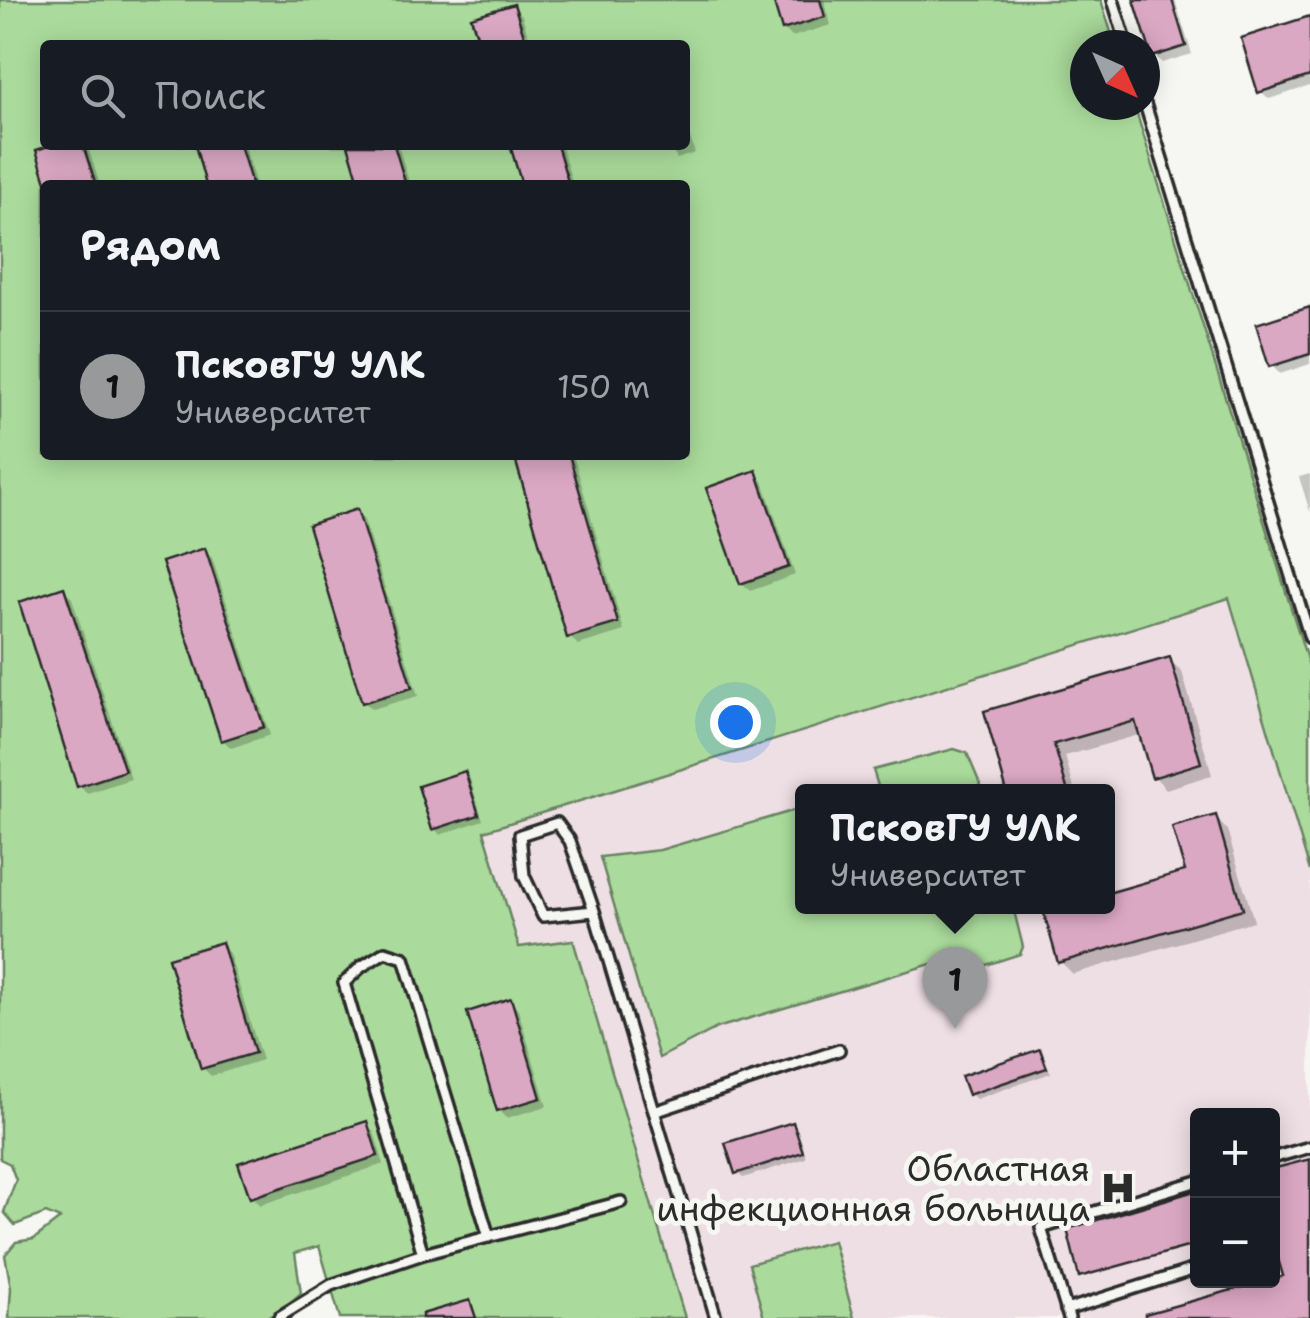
<!DOCTYPE html>
<html lang="ru">
<head>
<meta charset="utf-8">
<style>
  body { margin:0; font-family:"Shantell Sans",sans-serif; background:#20242c; color:#f1f3f6 }
  .controls { position:absolute; right:30px; bottom:30px; display:grid; overflow:hidden; border-radius:10px; box-shadow:0 5px 25px #0003 }
  .controls button { width:90px; height:90px; display:grid; place-items:center; padding:0; border:0; border-bottom:2px solid #363941; background:#171b24; color:#f1f3f6; font:50px sans-serif }
  .compass { position:absolute; left:1070px; top:30px; width:90px; height:90px; border-radius:50%; background:#171b24; box-shadow:0 5px 25px #0003; rotate:135deg }
  .you { position:absolute; left:735px; top:722px; width:35px; height:35px; margin:-25px; border:8px solid #fff; border-radius:50%; background:#1a73e8; box-shadow:0 0 0 15px #1a73e833 }
  .badge { display:grid; place-items:center; width:65px; height:65px; border-radius:50%; background:#98999b; color:#111; font-size:32px; font-weight:700 }
  .pin { position:absolute; translate:-50% -82px; filter:drop-shadow(0 2px 5px #0008) }
  .pin::after { content:''; position:absolute; top:52px; width:35px; height:30px; background:inherit; clip-path:polygon(0 0,100% 0,50% 100%) }
  .popup { position:absolute; left:795px; top:784px; width:320px; height:130px; box-sizing:border-box; display:grid; place-content:center; border-radius:10px; background:#171b24; filter:drop-shadow(0 2px 8px #0005); font-size:32px; white-space:nowrap; color:#9ea1a6 }
  .popup b { font-size:38px; color:#f1f3f6 }
  .popup::after { content:''; position:absolute; left:50%; top:100%; margin-left:-20px; border:20px solid transparent; border-top-color:#171b24 }
  .list { margin:0; padding:0; list-style:none }
  h2 { display:flex; justify-content:space-between; align-items:center; height:130px; margin:0; padding:0 40px; font-size:42px }
  h2 small { font-size:32px; font-weight:400; color:#9ea1a6 }
  .list li { display:grid; grid-template-columns:65px 1fr auto; gap:30px; align-items:center; box-sizing:border-box; height:150px; padding:0 40px; border-top:2px solid #363941 }
  .list b { display:block; font-size:38px; white-space:nowrap }
  .list p { margin:0; font-size:32px; white-space:nowrap; color:#9ea1a6 }
  .list em { font-size:32px; font-style:normal; color:#9ea1a6 }
  .icon { flex:none; width:55px; height:55px; fill:none; stroke:currentColor; stroke-width:2; stroke-linecap:round; stroke-linejoin:round }
  .map { position:relative; flex:none; width:1310px; height:1318px; overflow:hidden }
  .search { position:absolute; background:#171b24; box-shadow:0 5px 25px #0003; left:40px; top:40px; width:650px; height:110px; display:flex; align-items:center; gap:25px; box-sizing:border-box; padding:0 35px; border-radius:10px; color:#9ea1a6; font-size:38px }
  .panel { position:absolute; background:#171b24; box-shadow:0 5px 25px #0003; left:40px; top:180px; width:650px; height:280px; border-radius:10px }
  .map>svg:first-child { display:block }
</style>
</head>
<body>
<div class="map">
<svg width="1310" height="1318" viewBox="0 0 1310 1318">
  <rect width="100%" height="100%" fill="#f6f6f2"/>
  <filter id="ink" filterUnits="userSpaceOnUse"><feTurbulence type="fractalNoise" baseFrequency=".01" numOctaves="2"/><feDisplacementMap in="SourceGraphic" scale="20" xChannelSelector="R" yChannelSelector="G"/><feConvolveMatrix kernelMatrix="1 2 1 2 8 2 1 2 1" color-interpolation-filters="sRGB"/></filter>
  <g filter="url(#ink)">
    <path fill="#eedfe4" fill-rule="evenodd" d="M1229,597L1310,871V1318H685L573,941L519,947L484,831ZM802,792H1108V906H802ZM1198,1116H1272V1280H1198Z"/>
    <path fill="#aadb9c" stroke="#6a8364" stroke-width="2.5" fill-rule="evenodd" d="M0,0H1101L1115,45H1085V105H1134L1310,669V871L1229,598L484,831L519,947L573,940L685,1318H340L319,1246L295,1253L301,1293L277,1314L262,1318H9L11,1288L5,1255L16,1242L34,1239L60,1219L46,1213L15,1225L4,1212L16,1180L10,1164L0,1159ZM45,45H685V145H45ZM45,185H685V455H45Z
      M954,749L967,753L983,791H860L878,786L873,770Z
      M802,808V906L1013,907L1023,947L1020,954L937,981L931,964L717,1028L659,1058L600,857L660,850Z
      M833,1241L854,1318H764L749,1264Z"/>
    <path fill="#0003" d="M775,0H824L831,25L792,37L784,29Z
      M1136,0H1175L1192,54L1162,63L1154,55Z
      M514,7L522,15L531,45H482Z
      M1310,19V86L1269,99L1261,91Z
      M685,122L695,153L677,159L668,145H685Z
      M61,145L88,147L100,185H50Z
      M197,145H244L256,185H209Z
      M351,145H398L410,185H363Z
      M513,145H561L573,185H525Z
      M1310,309V364L1280,374L1272,366Z
      M550,455H570L574,458L624,631L578,645L570,637Z
      M755,473L763,481L795,575L750,591L742,583Z
      M1310,474V512L1299,477Z
      M356,512L364,520L418,696L372,709L364,702Z
      M204,550L212,558L270,735L231,748L223,740Z
      M64,590L72,598L131,779L87,793L79,785Z
      M1169,659L1182,672L1212,775L1166,789L1154,776L1142,734L1065,756L1075,792H1003L1002,788L1008,786L987,713Z
      M464,774L470,779L483,820L440,835L435,829Z
      M1215,817L1227,830L1254,921L1073,974L1060,961L1108,906V896L1188,872Z
      M221,945L229,953L262,1060L211,1076L203,1068Z
      M510,1001L518,1009L547,1106L507,1118L499,1110Z
      M1040,1052L1051,1073L976,1099L970,1093Z
      M366,1124L374,1132L384,1164L260,1205L252,1197Z
      M792,1124L798,1130L806,1158L743,1178L737,1172Z
      M1198,1194V1245L1082,1275Z"/>
    <path fill="#dba8c4" stroke="#2b2b2b" stroke-width="2.5" d="M773,0H820L825,17L782,30Z
      M1134,0H1172L1186,46L1152,57Z
      M514,4L527,45H480L471,17Z
      M1310,16V76L1258,93L1241,38Z
      M52,145H83L96,185H47L36,150Z
      M195,145H240L252,185H206Z
      M348,145H394L406,185H360Z
      M510,145H557L569,185H522Z
      M1310,307V354L1269,367L1256,324Z
      M541,455H569L618,623L567,638L516,462Z
      M756,470L789,567L740,584L706,488Z
      M357,509L412,688L362,703L308,525Z
      M205,548L264,727L221,741L162,562Z
      M64,587L125,771L77,787L19,602Z
      M1170,657L1201,763L1152,778L1135,721L1054,744L1068,792H1007L984,711Z
      M465,771L479,815L432,830L418,786Z
      M1216,815L1243,909L1058,963L1042,906H1108V893L1185,871L1172,827Z
      M222,942L255,1053L201,1069L168,958Z
      M511,998L541,1098L497,1111L467,1012Z
      M1040,1049L1047,1068L968,1095L961,1076Z
      M367,1121L378,1156L250,1198L238,1163Z
      M793,1122L803,1152L735,1174L725,1143Z
      M1310,1159V1318H1145V1314L1283,1276L1272,1238V1169Z
      M1198,1190V1244L1079,1277L1067,1229Z
      M470,1300L476,1318H422V1314Z"/>
    <g fill="none" stroke-linecap="round" stroke-linejoin="round">
      <defs>
        <path id="service" d="M1113,0L1127,45
          M1145,104L1310,638
          M594,911L543,916L524,876L520,835L557,823L570,841L594,911L716,1318
          M654,1112L839,1050
          M1272,1158L1310,1147
          M423,1254L344,983L361,967L385,952L404,958L489,1237
          M1066,1310L1198,1268
          M279,1317L331,1285L423,1254L621,1202
          M1069,1318L1041,1228L1198,1181"/>
      </defs>
      <use href="#service" stroke="#2b2b2b" stroke-width="16"/>
      <use href="#service" stroke="#f6f6f2" stroke-width="9"/>
    </g>
  </g>
  <defs>
    <symbol id="hospital-bare" viewBox="-9 -9 18 18"><path d="M-5-5h3v3.5h4V-5h3V5h-3V1.5h-4V5h-3Z" fill="#2b2b2b" stroke="#f6f6f2" stroke-width="2.5" paint-order="stroke"/></symbol>
  </defs>
  <g fill-rule="evenodd">
    <use href="#hospital-bare" x="1093" y="1163" width="50" height="50"/>
  </g>
  <g text-anchor="middle" dominant-baseline="central" stroke-width="10" stroke-linejoin="round" paint-order="stroke">
    <g font-size="35" fill="#2b2b2b" stroke="#f6f6f2" text-anchor="end">
      <text x="1090" y="1168">Областная<tspan x="1090" dy="40">инфекционная больница</tspan></text>
    </g>
  </g>
</svg>
<div class="controls">
<button>+</button>
<button>−</button>
</div>
<svg class="compass" viewBox="-18 -18 36 36"><path d="M0-13l5 13h-10z" fill="#e53935"/><path d="M0 13l5-13h-10z" fill="#9ea1a6"/></svg>
<div class="you"></div>
<div class="pin badge" style="left:955px;top:1029px">1</div>
<div class="popup"><b>ПсковГУ УЛК</b>Университет</div>
<div class="search"><svg class="icon" aria-label="search" viewBox="0 0 24 24"><circle cx="10" cy="10" r="6"/><path d="M15 15l6 6"/></svg>Поиск</div>
<section class="panel">
<h2>Рядом<small></small></h2>
<ul class="list">
<li><span class="badge">1</span><div><b>ПсковГУ УЛК</b><p>Университет</p></div><em>150 m</em></li>
</ul>
</section>
</div>
</body>
</html>
